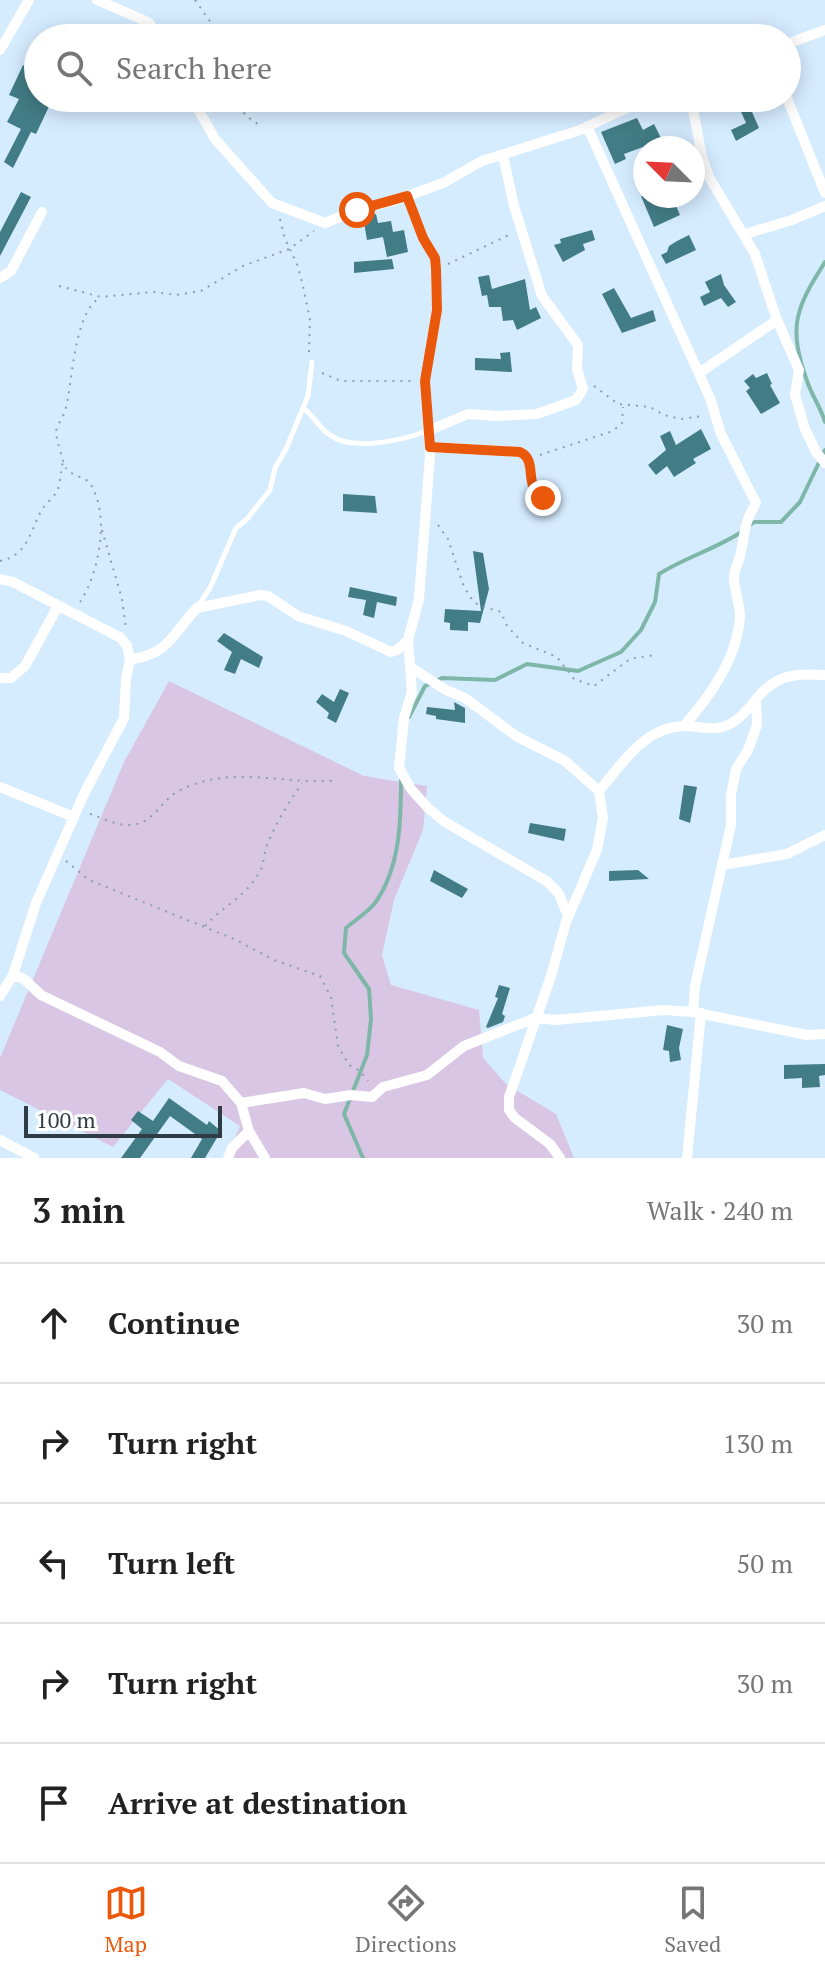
<!DOCTYPE html>
<html lang="en">
<head>
<meta charset="utf-8">
<style>
  body { margin:0; font-family:"PT Serif",serif; background:#f6f6f6; color:#222 }
  .compass { position:absolute; left:633px; top:136px; width:72px; height:72px; border-radius:50%; background:#fff; box-shadow:0 4px 20px #0003; rotate:294deg }
  .scale { position:absolute; left:24px; bottom:20px; width:198px; box-sizing:border-box; padding-left:8px; border:4px solid #303c45; border-top:0; font-size:22px; line-height:28px; white-space:nowrap; color:#303c45; -webkit-text-stroke:6px #fff; paint-order:stroke }
  .stop { position:absolute; width:24px; height:24px; margin:-18px; border:6px solid #ea580c; border-radius:50%; background:#fff }
  .stop.end { background:#ea580c; border-color:#fff; box-shadow:0 2px 8px #0008 }
  .list { margin:0; padding:0; list-style:none }
  h2 { display:flex; justify-content:space-between; align-items:center; height:104px; margin:0; padding:0 32px; font-size:34px }
  h2 small { font-size:26px; font-weight:400; color:#767676 }
  .list li { display:grid; grid-template-columns:52px 1fr auto; gap:24px; align-items:center; box-sizing:border-box; height:120px; padding:0 32px; border-top:2px solid #e0e0e0 }
  .list b { display:block; font-size:30px; white-space:nowrap }
  .list em { font-size:26px; font-style:normal; color:#767676 }
  .icon { flex:none; width:44px; height:44px; fill:none; stroke:currentColor; stroke-width:2; stroke-linecap:round; stroke-linejoin:round }
  .map { position:relative; flex:none; width:825px; height:1158px; overflow:hidden }
  .search { position:absolute; background:#fff; box-shadow:0 4px 20px #0003; left:24px; right:24px; top:24px; height:88px; display:flex; align-items:center; gap:20px; box-sizing:border-box; padding:0 28px; border-radius:44px; color:#767676; font-size:30px }
  .sheet { height:704px; background:#fff }
  nav { display:flex; justify-content:space-around; align-items:center; box-sizing:border-box; height:112px; border-top:2px solid #e0e0e0; background:#fff; font-size:22px; color:#767676 }
  nav a { display:grid; justify-items:center; gap:4px }
  nav .on { color:#ea580c }
  .map>svg:first-child { display:block }
</style>
</head>
<body>
<div class="map">
<svg width="825" height="1158" viewBox="0 0 825 1158">
  <rect width="100%" height="100%" fill="#d5ecff"/>
  <path fill="#d8c6e4" d="M169,681L364,776L427,786L423,830L394,900L382,955L391,985L479,1010L483,1058L506,1084L556,1114L574,1158H226L240,1126L168,1079L113,1147L0,1090V1058L124,762Z"/>
  <g fill="none" stroke-linecap="round" stroke-linejoin="round">
    <path stroke="#7eb6a7" stroke-width="4" d="M825,262C795,309 788,327 807,381C812,396 821,408 825,422
      M750,525L754,522H781L800,502L825,450
      M409,717L425,686L442,678L495,680L527,664L578,671L621,652L641,630L655,602L659,574C686,557 716,549 743,531
      M363,1158L344,1114L367,1055L371,1019L369,989L344,953L346,928C355,920 368,912 375,903C400,868 401,822 401,780"/>
  </g>
  <path fill="#427c86" d="M27,64L38,69V98H53L36,134L31,132L13,168L4,162L21,129L7,122L19,99L9,95L23,65L26,67Z
    M735,98H746L759,128L736,141L731,130L746,123Z
    M637,118L643,130L654,124L662,140L624,154L626,159L615,164L601,132Z
    M21,192L31,197L0,256V232Z
    M641,196H672L680,215L654,227Z
    M376,214L378,223L391,221L393,232L404,230L408,252L387,257L383,237L367,240L363,217Z
    M592,230L595,240L583,244L585,250L563,262L554,245L561,243L560,239Z
    M689,235L696,250L666,264L661,255L667,252L669,246L677,241Z
    M392,259L394,269L354,273V262Z
    M721,274L724,285L736,302L728,307L721,298L704,306L700,297L710,292L705,282Z
    M489,275L492,289L525,279L530,310L536,307L541,318L517,330L513,320L503,321L501,307H489L487,295L482,296L478,277Z
    M614,288L631,318L653,310L656,321L622,333L602,294Z
    M510,352L512,372L475,370V358L501,359L500,353Z
    M767,373L772,384L770,385L780,403L761,414L746,391L750,388L744,381L753,374L756,378Z
    M701,429L711,449L693,459L696,463L674,477L667,466L656,475L648,465L666,450L660,436L670,431L676,445Z
    M343,494L375,496L377,513L343,511Z
    M473,551L483,553L489,589L480,623L468,622V631L450,630V623L444,622L445,609L481,611Z
    M350,587L397,597L396,606L377,602L374,618L363,615L366,600L348,597Z
    M224,633L263,657L259,668L241,659L235,674L224,670L232,652L217,641Z
    M340,689L349,693L336,723L327,718L329,713L316,702L322,694L334,702Z
    M454,702L465,708V723L436,719V716L426,714L427,707L455,710Z
    M684,785L697,787L690,823L679,819Z
    M530,823L566,829L564,841L528,833Z
    M434,870L468,889L462,898L430,881Z
    M638,870L649,879L609,881V871Z
    M499,985L510,988L502,1014L505,1016L503,1022L488,1028L486,1027L498,998L495,997Z
    M667,1025L683,1029L679,1048L681,1060L670,1062L669,1051L663,1050Z
    M825,1064V1075L819,1076L820,1087L802,1088V1078L784,1079V1065Z
    M169,1098L207,1125L209,1121L221,1131L205,1158H191L202,1139L170,1116L140,1158H121L142,1129L131,1120L138,1111L153,1121Z"/>
  <g fill="none" stroke-linecap="round" stroke-linejoin="round">
    <path stroke="#8c9ead" stroke-width="2" stroke-dasharray="2 6" stroke-linecap="butt" d="M195,0L214,27L218,38
      M237,98L245,115L259,125
      M280,219L285,239L297,264L303,286L310,320L309,352
      M448,264L511,234
      M59,286L101,297L153,292L176,295L201,291L243,266L289,249L314,231
      M322,373L341,381H414
      M594,386L618,404L650,407L664,415L681,419L703,416
      M540,455L613,431L622,423L623,407
      M438,525L448,539L464,587L471,598L478,605L501,612L507,626L523,643L557,657L574,679L594,686L630,659L655,655
      M102,530L122,599L126,629
      M0,561C27,556 30,532 41,511C46,502 58,495 59,485C61,477 61,470 63,461
      M80,602C99,574 110,516 91,485C86,476 72,477 66,468C64,466 56,437 56,433C56,426 63,418 65,411C73,384 73,312 101,297
      M90,814C103,818 117,826 131,825C153,823 159,804 175,793C183,788 199,782 209,780C251,771 295,785 338,780
      M66,861L89,880L234,939L274,960L320,976L331,997L338,1046L349,1065L360,1071L368,1081
      M205,926C223,906 245,897 259,873C265,864 263,853 268,843C277,821 289,802 302,783"/>
    <path stroke="#fff" stroke-width="5" d="M303,408C313,415 319,428 330,435C352,452 405,440 429,430
      M198,606L210,588L236,528L247,519L270,490L275,468L286,449L308,396L312,362"/>
    <path stroke="#fff" stroke-width="10" d="M97,0L148,22L161,38
      M787,44L825,30
      M0,50L29,0
      M192,98L215,139L272,203L325,223L357,210L397,200L443,183L482,161L580,130L648,98
      M691,98L702,157L709,177L755,254L777,320L799,370L795,395L805,429L816,452L825,463
      M787,98L825,193
      M587,126L710,398L721,434L756,503C742,527 746,532 740,556C738,564 733,571 734,580C735,592 740,604 740,617C737,659 710,696 684,726
      M407,196L423,238L435,258L437,310L425,381L430,456L419,599L408,640L412,692L404,718L399,768L411,789L428,808L445,822L548,882L559,894L568,916
      M745,234L792,220L825,206
      M0,278L11,271L42,212
      M699,373L777,320
      M430,430L468,414L497,416L537,414L576,400L583,389L577,369L578,345L542,296L514,206L503,155
      M430,447L520,452C539,461 522,484 543,498
      M0,579L13,582L121,638L127,646L130,659L126,679L124,718L84,794L36,903L13,975L0,996
      M130,659C168,656 174,632 197,608L260,595L268,596L298,616L346,631L391,652L397,650L408,640
      M410,667L446,690L465,698L516,736L565,761L599,791L603,818L597,850L566,922L551,976L509,1097V1110L515,1118L550,1144L560,1158
      M0,678H11L25,666L58,606
      M0,787L74,817
      M599,791C622,764 644,727 684,726C702,726 714,733 732,723C742,717 751,706 758,697C777,674 798,673 825,675
      M722,865L787,854L825,835
      M13,975L24,979L41,995L160,1052L179,1066L222,1081L241,1103L249,1131L265,1158
      M693,1012L695,986L731,825V795L736,769L748,750L757,725L756,699
      M241,1103L304,1093L325,1099L351,1095L372,1097L383,1087L427,1075L464,1046L535,1018L556,1020L664,1010L693,1012L807,1035L825,1034
      M0,1140L34,1158
      M228,1158L232,1148L249,1131
      M687,1158L701,1013"/>
  </g>
  <g fill="none" stroke-linecap="round" stroke-linejoin="round">
    <path stroke="#ea580c" stroke-width="10" d="M357,210L407,196L423,238L435,258L436,269L437,310L425,381L430,447L520,452C539,461 522,484 543,498"/>
  </g>
</svg>
<svg class="compass" viewBox="-18 -18 36 36"><path d="M0-13l5 13h-10z" fill="#e53935"/><path d="M0 13l5-13h-10z" fill="#767676"/></svg>
<div class="scale">100 m</div>
<div class="stop" style="left:357px;top:210px"></div>
<div class="stop end" style="left:543px;top:498px"></div>
<div class="search"><svg class="icon" aria-label="search" viewBox="0 0 24 24"><circle cx="10" cy="10" r="6"/><path d="M15 15l6 6"/></svg>Search here</div>
</div>
<section class="sheet">
<h2>3 min<small>Walk · 240 m</small></h2>
<ul class="list">
<li><svg class="icon" aria-label="ahead" viewBox="0 0 24 24"><path d="M12 20V5M6 11l6-6 6 6"/></svg><div><b>Continue</b></div><em>30 m</em></li>
<li><svg class="icon" aria-label="right" viewBox="0 0 24 24"><path d="M7 20v-9h11M14 6l5 5-5 5"/></svg><div><b>Turn right</b></div><em>130 m</em></li>
<li><svg class="icon" aria-label="left" viewBox="0 0 24 24"><path d="M17 20v-9H6M10 6l-5 5 5 5"/></svg><div><b>Turn left</b></div><em>50 m</em></li>
<li><svg class="icon" aria-label="right" viewBox="0 0 24 24"><path d="M7 20v-9h11M14 6l5 5-5 5"/></svg><div><b>Turn right</b></div><em>30 m</em></li>
<li><svg class="icon" aria-label="arrive" viewBox="0 0 24 24"><path d="M6 21V4h12l-3 4 3 4H6"/></svg><div><b>Arrive at destination</b></div></li>
</ul>
</section>
<nav>
<a class="on"><svg class="icon" aria-label="map" viewBox="0 0 24 24"><path d="M3 6l6-2 6 2 6-2v14l-6 2-6-2-6 2zM9 4v14M15 6v14"/></svg>Map</a>
<a><svg class="icon" aria-label="directions" viewBox="0 0 24 24"><path d="M12 3l9 9-9 9-9-9zM9 14v-3h6M13 9l2 2-2 2"/></svg>Directions</a>
<a><svg class="icon" aria-label="saved" viewBox="0 0 24 24"><path d="M7 4h10v16l-5-4-5 4z"/></svg>Saved</a>
</nav>
</body>
</html>
